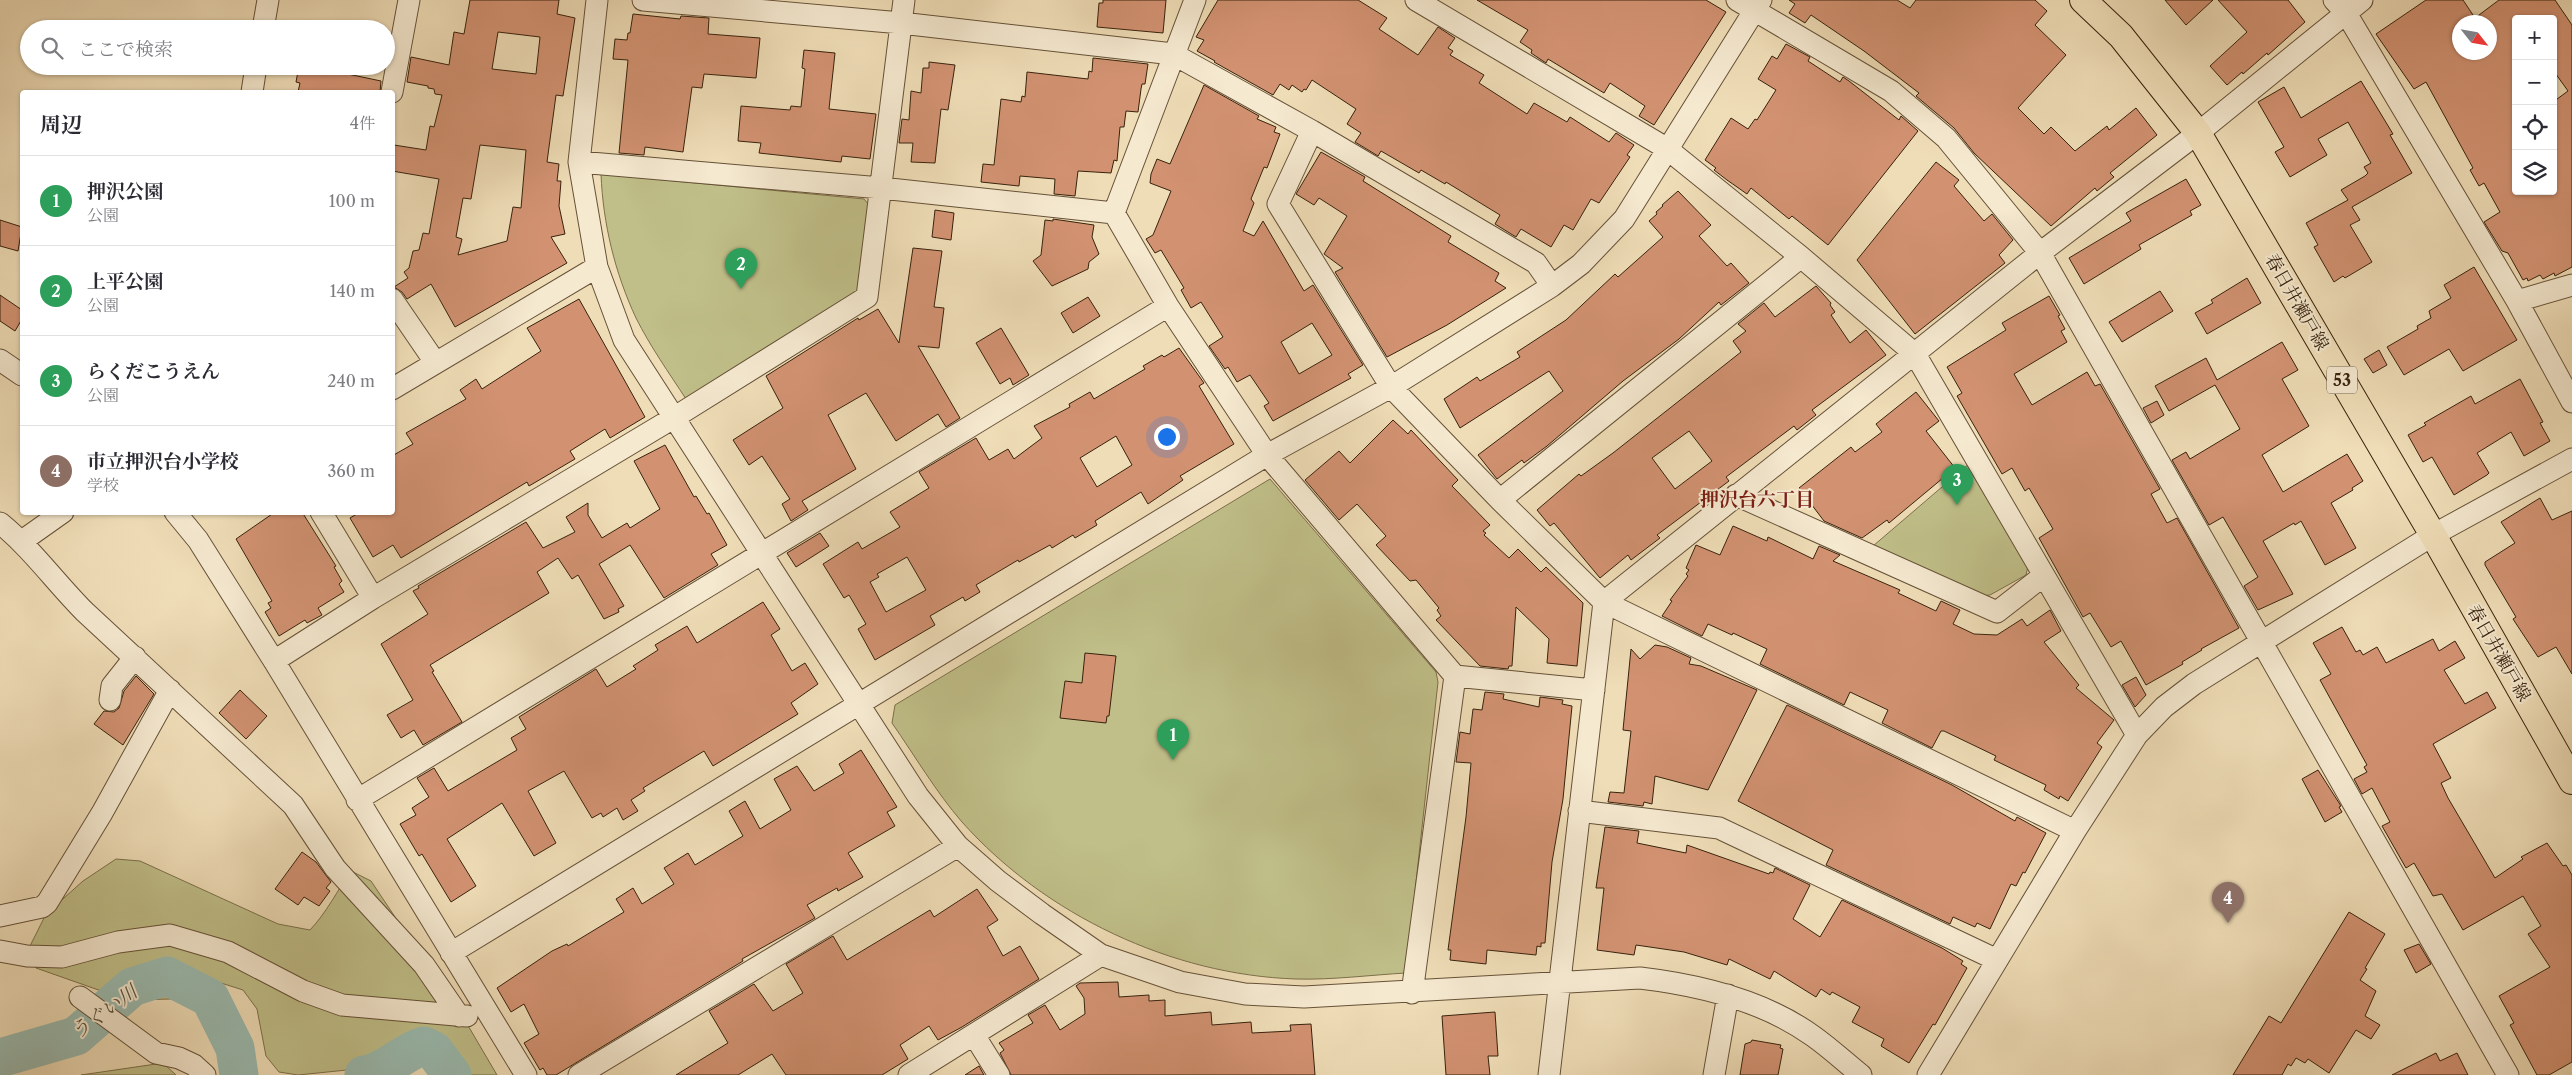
<!DOCTYPE html>
<html lang="ja">
<head>
<meta charset="utf-8">
<style>
  body { margin:0; font-family:"Libre Caslon Text","Noto Serif JP",serif; background:#f2f2f3; color:#2b2b33 }
  .controls { position:absolute; right:15px; top:15px; display:grid; overflow:hidden; border-radius:5px; box-shadow:0 1px 4px #0004 }
  .controls button { width:45px; height:45px; display:grid; place-items:center; padding:0; border:0; border-bottom:1px solid #e1e1e2; background:#fff; color:#2b2b33; font:25px sans-serif }
  .compass { position:absolute; left:2452px; top:15px; width:45px; height:45px; border-radius:50%; background:#fff; box-shadow:0 1px 4px #0004; rotate:121deg }
  .you { position:absolute; left:1166px; top:436px; width:18px; height:18px; margin:-12px; border:4px solid #fff; border-radius:50%; background:#1a73e8; box-shadow:0 0 0 8px #1a73e833 }
  .badge { display:grid; place-items:center; width:32px; height:32px; border-radius:50%; background:#8f2418; color:#fff; font-size:16px; font-weight:700 }
  .pin { position:absolute; translate:-50% -41px; filter:drop-shadow(0 1px 2px #0008) }
  .pin::after { content:''; position:absolute; top:26px; width:18px; height:15px; background:inherit; clip-path:polygon(0 0,100% 0,50% 100%) }
  .list { margin:0; padding:0; list-style:none }
  h2 { display:flex; justify-content:space-between; align-items:center; height:65px; margin:0; padding:0 20px; font-size:21px }
  h2 small { font-size:16px; font-weight:400; color:#7c7c81 }
  .list li { display:grid; grid-template-columns:32px 1fr auto; gap:15px; align-items:center; box-sizing:border-box; height:90px; padding:0 20px; border-top:1px solid #e1e1e2 }
  .list b { display:block; font-size:19px; white-space:nowrap }
  .list p { margin:0; font-size:16px; white-space:nowrap; color:#7c7c81 }
  .list em { font-size:16px; font-style:normal; color:#7c7c81 }
  .icon { flex:none; width:28px; height:28px; fill:none; stroke:currentColor; stroke-width:2; stroke-linecap:round; stroke-linejoin:round }
  .map { position:relative; flex:none; width:2572px; height:1075px; overflow:hidden }
  .search { position:absolute; background:#fff; box-shadow:0 1px 4px #0004; left:20px; top:20px; width:375px; height:55px; display:flex; align-items:center; gap:12px; box-sizing:border-box; padding:0 18px; border-radius:28px; color:#7c7c81; font-size:19px }
  .panel { position:absolute; background:#fff; box-shadow:0 1px 4px #0004; left:20px; top:90px; width:375px; height:425px; border-radius:5px }
  .map>svg:first-child { display:block }
</style>
</head>
<body>
<div class="map">
<svg width="2572" height="1075" viewBox="0 0 2572 1075">
  <rect width="100%" height="100%" fill="#efddb7"/>
  <filter id="stains"><feTurbulence type="fractalNoise" baseFrequency=".004" numOctaves="4"/><feColorMatrix values="0 0 0 0 .2 0 0 0 0 .09 0 0 0 0 .02 0 0 0 .5 -.17"/></filter>
  <radialGradient id="worn" r=".72"><stop offset=".6" stop-color="#630" stop-opacity="0"/><stop offset="1" stop-color="#630" stop-opacity=".3"/></radialGradient>
  <path fill="#c0bf89" stroke="#7c704a" d="M601,174L864,199L869,205L858,293L686,399C669,373 650,346 636,318C615,273 603,224 601,174Z
    M1970,463L2028,566L2026,575L1990,595L1981,596L1873,546Z
    M1270,479L1436,672L1438,682L1406,973C1370,975 1333,980 1296,979C1172,975 1045,915 962,822C936,792 915,756 892,723L895,705Z
    M116,859L140,861L278,924L310,930C327,912 337,891 351,871L371,881L470,1029L497,1075H450L425,1062L298,1075L279,1072L266,1056L257,1009L243,990L221,983L171,999L127,1000L36,968L30,946L46,914L83,881Z
    M163,1063L176,1075H81Z"/>
  <g fill="none" stroke-linecap="round" stroke-linejoin="round">
    <path stroke="#9abbb0" stroke-width="39" d="M0,1058L76,1036L132,987L167,976L210,998L235,1048L239,1075
      M364,1075C387,1072 402,1052 424,1046L434,1051L452,1075"/>
  </g>
  <path fill="#d29272" stroke="#38220c" fill-rule="evenodd" d="M470,0H559L557,14L575,18L563,96L556,95L547,162L559,164L557,181H561L559,206L565,234L551,237L567,263L455,327L431,284L407,299L402,292L394,287L408,278L404,272L409,268L413,251L419,250L423,233L429,234L439,179L392,171V158L394,145L426,150L430,126L434,127L442,95L435,94L434,89L428,88V86L407,82L411,57L449,65L454,32L464,34ZM498,32L540,37L536,74L492,69ZM480,145L526,150L521,208L513,207L507,241L458,255L462,239L456,237L463,198L471,199Z
    M1103,0H1166L1163,33L1097,27L1099,3H1103Z
    M1218,0H1358L1387,18L1379,29L1418,55L1438,27L1455,38L1448,48L1453,51L1450,55L1484,75L1479,83L1527,114L1534,103L1567,122L1570,117L1609,142L1616,133L1634,145L1627,155L1630,157L1599,203L1591,199L1573,230L1564,225L1551,247L1521,229L1516,237L1495,224L1500,215L1446,182L1445,184L1421,170L1419,173L1381,151L1378,156L1355,142L1361,133L1347,124L1356,109L1312,80L1306,90L1304,89L1302,92L1292,85L1289,90L1280,84L1273,95L1214,62L1215,61L1197,51L1204,40L1196,37Z
    M1477,0H1706L1726,12L1654,125L1639,116L1645,106L1610,83L1604,93L1548,59L1546,63L1531,53L1532,50L1520,42L1528,30Z
    M1789,0H1897L1910,8L1916,0H2035L2047,11L2035,25L2066,55L2018,108L2044,134L2051,127L2075,151L2107,126L2109,130L2136,108L2157,135L2110,173L2114,177L2097,191L2095,188L2051,226L1974,153L1954,128L1916,96L1919,93L1864,51L1811,15L1805,23L1789,13L1795,4Z
    M2165,0H2213L2186,25Z
    M2218,0H2288L2305,22L2268,55L2267,53L2243,74L2242,72L2227,85L2210,66L2247,32Z
    M2426,0H2463L2475,18L2499,0H2555L2572,25V267L2555,276L2554,273L2543,279L2540,275L2528,281L2527,278L2523,280L2508,253L2502,251L2484,222L2500,212L2484,183L2479,186L2470,170L2473,168L2426,82L2414,89L2376,34ZM2516,19H2553V70L2568,91L2553,102V191H2516ZM2460,22H2490V52H2460Z
    M633,14L680,19L681,16L709,18L708,34L760,38L756,78L704,74L702,88L692,87L683,152L645,147L644,155L619,153L628,60L613,59L615,39L627,40L628,33H630Z
    M1786,44L1810,57L1808,61L1840,82L1843,77L1849,81L1899,120L1901,116L1918,131L1828,245L1792,216L1789,219L1751,188L1747,194L1727,180L1714,170L1716,168L1705,160L1731,118L1748,129L1755,119L1757,120L1776,90L1758,79L1772,56L1777,59Z
    M804,50L835,53L829,109L876,114L870,159L842,156L841,162L759,153L761,143L738,141L741,106L790,110L791,106L801,107L805,69L802,68Z
    M1093,58L1148,64L1145,84H1142L1141,89L1138,112L1126,111L1124,127H1120L1117,161L1114,160L1111,173L1078,171L1075,196L1054,194L1055,179L1020,176L1019,186L981,182L983,164L994,165L1001,99L1021,102L1022,96L1025,97L1027,72L1088,79L1089,71L1092,72Z
    M929,62L955,65L948,110L941,109L935,163L911,162L913,143H899L902,119L909,120L911,91L921,93L923,68H929Z
    M299,66H325L324,69L381,81L380,92H298L300,83L296,82Z
    M2361,81L2393,134L2390,135L2412,173L2352,207L2360,220L2350,225L2372,262L2345,278L2343,276L2334,282L2314,247L2318,245L2306,223L2348,200L2341,190L2365,176L2368,173L2364,167L2371,163L2348,122L2318,139L2327,155L2290,177L2275,152L2284,147L2258,102L2284,87L2301,118Z
    M1204,85L1259,116L1257,119L1276,127L1274,132L1280,134L1267,168L1264,167L1251,199L1254,203L1243,231L1254,236L1263,221L1304,291L1313,285L1363,365L1348,374L1351,378L1273,421L1264,406L1269,403L1250,375L1237,382L1228,367L1225,369L1209,346L1223,337L1201,302L1191,308L1181,290L1184,288L1161,250L1155,253L1146,239L1153,235L1171,191L1150,183L1151,174L1157,159L1170,164ZM1312,323L1332,355L1299,374L1281,342Z
    M1321,152L1365,177L1363,181L1451,236L1448,242L1499,273L1495,281L1506,288L1447,325L1387,357L1335,272L1343,268L1324,254L1347,216L1319,198L1314,205L1296,194Z
    M1936,162L1959,180L1954,186L1984,221L1992,214L2013,240L1999,255L2005,263L1915,334L1857,260Z
    M2186,179L2201,205L2190,211L2192,215L2139,245L2141,249L2084,284L2069,258L2131,221L2126,213Z
    M1678,191L1711,225L1699,236L1727,266L1731,263L1749,283L1721,305L1719,302L1679,339L1623,381L1547,446L1524,463L1522,460L1497,479L1478,455L1563,391L1549,371L1460,428L1444,399L1477,377L1480,381L1520,357L1517,352L1566,320L1615,274L1618,277L1663,237L1649,221L1657,214L1656,212L1663,206L1662,205Z
    M935,210L954,213L951,240L932,237Z
    M1053,219L1094,225L1092,237L1099,254L1089,262L1088,269L1052,286L1033,261L1041,255L1045,220L1053,221Z
    M0,220L22,227L18,251L0,246Z
    M913,248L942,251L934,307L944,308L939,348L918,346L960,418L946,427L938,414L896,441L866,393L828,415L856,469L802,501L808,510L791,521L782,504L790,499L762,456L749,465L733,440L783,408L766,376L858,318L859,320L878,309L899,343Z
    M2474,267L2517,340L2463,371L2449,349L2404,375L2387,347L2418,329L2417,326L2431,318L2429,311L2451,298L2444,285Z
    M2247,278L2261,303L2207,334L2195,313L2213,303L2211,300Z
    M1816,286L1831,303L1830,305L1835,312L1831,315L1850,343L1866,330L1886,355L1812,410L1816,415L1797,430L1794,426L1726,477L1729,481L1657,535L1660,538L1631,560L1628,555L1600,578L1554,523L1550,526L1537,510L1579,474L1581,476L1613,453L1741,352L1733,341L1746,331L1738,324L1764,303L1775,317ZM1689,431L1712,461L1675,489L1652,458Z
    M2160,291L2173,311L2122,342L2109,322Z
    M0,295L22,310V319L15,331L0,321Z
    M2049,296L2060,315L2058,316L2065,329L2061,331L2067,342L2014,374L2032,405L2087,372L2095,386L2100,384L2160,489L2151,494L2167,523L2177,518L2239,628L2201,649L2202,650L2182,662L2183,664L2146,685L2121,641L2111,647L2090,613L2083,617L2039,538L2053,529L2029,488L2025,491L2012,468L2002,474L1957,396L1962,393L1947,367L2006,330L2002,323Z
    M1088,297L1100,316L1073,333L1061,313Z
    M579,299L645,417L610,438L605,429L570,451L575,459L529,486L527,482L401,558L393,545L373,557L350,518L360,512H392V456L413,444L406,433L466,399L460,390L476,379L482,389L541,351L527,328Z
    M1001,328L1029,375L1013,385L1010,378L1000,384L976,343Z
    M2282,342L2298,370L2282,379L2309,426L2262,455L2283,492L2347,454L2363,481L2352,488L2353,490L2331,503L2356,548L2325,565L2301,521L2295,525L2294,523L2263,541L2293,594L2258,610L2244,586L2258,577L2223,517L2209,525L2172,460L2186,452L2190,459L2240,429L2215,385L2169,411L2155,386L2206,358L2217,380Z
    M1179,348L1204,383L1199,386L1234,444L1180,476L1183,480L1148,504L1141,492L1095,521L1097,525L1075,538L1073,535L1052,548L1050,545L1019,562L1018,560L976,585L980,592L965,601L963,597L930,616L935,625L875,660L858,629L866,624L849,595L844,598L823,564L858,542L862,549L900,527L890,512L929,488L919,472L976,438L989,460L1008,449L1014,459L1042,438L1034,426L1070,407L1069,404L1090,392L1094,399L1145,369L1143,366L1162,355L1164,357ZM1116,436L1132,465L1097,487L1080,458ZM907,557L926,590L886,612L870,582L879,577L877,574Z
    M2379,350L2387,365L2373,373L2364,359Z
    M2520,379L2543,422L2540,423L2550,441L2524,456L2511,432L2477,453L2489,473L2487,475L2454,495L2432,457L2423,462L2408,435L2426,425L2424,423L2471,396L2475,404Z
    M1916,392L1939,421L1926,431L1955,468L1889,523L1887,520L1862,538L1824,521L1799,488L1851,447L1855,452L1882,432L1876,424Z
    M2157,401L2164,415L2151,423L2143,408Z
    M1393,420L1408,434L1411,430L1458,480L1452,486L1490,525L1483,531L1486,533L1484,535L1509,558L1518,549L1541,572L1546,567L1583,603L1577,666L1547,663L1549,639L1516,607L1512,666H1509L1508,669L1480,666L1436,620L1441,616L1437,610L1439,608L1416,580L1410,581L1376,545L1386,536L1357,504L1339,520L1305,480L1339,451L1350,463Z
    M665,445L694,497L696,496L707,514L709,513L727,545L711,554L718,565L664,598L630,545L599,564L624,606L618,609L619,612L604,619L578,575L572,579L558,558L537,572L549,593L430,665L434,671L432,672L462,722L423,745L414,730L401,738L387,715L413,700L381,644L428,614L413,591L419,588L418,586L526,522L543,548L575,532L566,517L588,503V515L602,538L627,523L630,528L660,509L634,461Z
    M2540,498L2552,520L2572,511V674L2556,647L2538,657L2513,619L2516,617L2485,565V562L2515,543L2501,522Z
    M275,512H302L336,566L334,567L342,581L339,584L344,592L318,608L322,615L307,623L305,620L279,636L265,612L271,608L268,603L272,601L236,539Z
    M1733,526L1767,541L1768,537L1813,559L1819,546L1840,555L1833,561L1900,590L1898,593L1936,611L1941,601L1960,610L1953,624L1974,634L1997,635L2022,619L2027,626L2050,610L2061,631L2044,642L2079,685L2076,688L2114,720L2097,743L2102,747L2068,801L2060,796L2059,799L2044,790L2046,785L1994,760L1996,756L1944,731H1941L1932,748L1882,723L1888,710L1850,692L1844,705L1760,664L1767,649L1733,633L1732,635L1708,624L1702,636L1662,616L1672,601L1670,600L1688,576L1686,574L1689,570L1686,568L1696,545L1720,555Z
    M820,533L829,546L796,567L787,553Z
    M763,602L780,629L771,635L792,671L805,663L818,684L791,703L798,714L713,766L704,751L643,788L645,791L631,800L638,811L623,820L617,808L603,817L601,813L592,818L564,771L528,791L556,843L534,856L502,803L447,839L476,886L451,902L422,854L419,856L400,824L416,815L412,808L429,797L417,778L434,768L448,791L517,750L511,738L526,729L519,717L596,669L607,687L636,669L633,666L658,650L655,645L687,626L697,643Z
    M2342,627L2356,652L2360,650L2363,655L2377,647L2386,663L2433,639L2439,651L2455,641L2465,658L2444,670L2465,704L2487,692L2496,708L2433,744L2451,778L2441,783L2448,798L2495,878L2523,859L2521,857L2547,843L2563,866L2566,865L2572,875V1062L2549,1075H2537L2510,1025L2514,1023L2499,996L2550,967L2528,934L2541,926L2523,896L2463,930L2442,894L2433,896L2414,863L2406,868L2382,826L2390,822L2372,788L2362,794L2354,779L2367,772L2364,767L2367,765L2320,680L2331,674L2313,643Z
    M1655,645L1667,647L1691,658L1689,664L1701,666L1757,690L1708,790L1655,776L1652,804L1644,802L1643,806L1608,802L1610,792L1624,793L1631,731L1623,730L1631,649L1640,659Z
    M1085,653L1116,656L1109,716H1107L1106,723L1060,718L1065,681L1082,683Z
    M136,676L154,694L123,745L94,724L104,711L114,712L119,708L124,691Z
    M2136,677L2146,695L2135,707L2122,685Z
    M240,690L267,716L246,739L219,713Z
    M1485,692L1504,694L1503,699L1539,707L1540,697L1563,700L1562,704L1572,706L1563,799L1552,862L1545,943H1541V947L1537,946L1536,955L1487,950L1486,964L1450,960L1451,950H1448L1466,817L1471,763L1456,762L1460,732L1470,734L1473,709L1482,710Z
    M1787,705L1952,785L2015,821L2017,817L2046,833L2025,873L2023,872L2016,886L2011,884L1990,929L1977,923L1975,927L1953,917L1950,924L1826,865L1833,850L1738,801Z
    M861,750L897,807L887,812L895,826L848,853L863,877L838,891L837,888L807,905L815,918L742,959L743,961L556,1075H547L543,1068L540,1070L524,1043L539,1034L524,1004L511,1012L497,988L552,951L567,944L568,946L624,912L616,899L633,888L642,904L674,884L664,868L688,853L695,865L743,836L729,811L745,801L760,829L791,810L774,779L797,766L814,791L844,773L839,764Z
    M2318,770L2341,806L2339,807L2342,812L2325,822L2302,779Z
    M1605,827L1639,831L1637,843L1686,853L1687,845L1769,874L1770,872L1773,873L1775,868L1810,885L1793,919L1820,937L1842,900L1942,948L1963,961L1961,964L1967,968L1935,1025L1933,1024L1909,1063L1881,1046L1884,1039L1852,1022L1860,1007L1832,992L1830,995L1821,989L1816,997L1774,971L1770,979L1729,959L1727,965L1684,952L1636,945L1634,955L1597,950L1604,888H1596Z
    M302,852L316,862L331,882L326,888L330,891L319,906L304,897L298,905L275,889Z
    M977,889L998,920L987,927L1003,956L1020,946L1039,979L962,1027L938,1040L929,1026L900,1045L908,1059L882,1075H786L772,1054L738,1075H676L728,1043L709,1011L754,984L773,1011L803,993L786,964L833,936L847,960L930,910L934,917Z
    M2349,912L2385,934L2365,968L2367,969L2360,980L2376,991L2365,1016L2380,1025L2371,1039L2356,1030L2329,1073L2308,1059L2305,1063L2296,1058L2291,1066L2288,1064L2282,1075H2233L2269,1016L2281,1023Z
    M2419,944L2431,964L2416,973L2404,950Z
    M1118,982L1119,997L1149,995V1001L1165,1000V1016L1211,1012L1212,1025L1251,1022L1252,1033L1291,1031L1290,1025L1311,1024L1315,1075H1011L1000,1053L1004,1050L999,1043L1033,1023L1028,1015L1045,1005L1060,1030L1085,1014L1084,998L1076,986L1080,983Z
    M1495,1012L1498,1056H1488L1490,1075H1446L1442,1016Z
    M1752,1040L1781,1045L1780,1048L1783,1049L1778,1075H1740L1745,1044L1751,1042Z
    M2436,1053L2440,1061L2457,1053L2468,1075H2392Z
    M979,1066L984,1075H965Z"/>
  <g fill="none" stroke-linecap="round" stroke-linejoin="round">
    <defs>
      <path id="minor" d="M597,0L579,162L597,267L624,340L918,796L958,846L998,881L1042,914L1101,955L1180,982L1245,994L1304,997L1640,978C1700,985 1763,1000 1813,1036C1830,1048 1845,1062 1861,1075
        M643,0L901,23L1173,54L1312,131L1536,263L1552,286
        M1195,0L1114,213L1168,306L1267,455L1455,676L1594,690
        M1416,0L1666,148L1801,257L1915,354L2137,735
        M1737,0L1891,91L1946,138L2040,253L2508,1075
        M2334,0L2346,13L2517,301L2572,402
        M263,29L268,0
        M252,92L256,66
        M392,92L409,0
        M1312,131L1278,204L1391,387L1500,500L1604,602L2075,831
        M579,162L881,188L1114,213
        M392,299L435,362
        M2517,301L2572,285
        M0,360L22,375
        M392,389L597,267
        M1736,495L1997,612L2043,576
        M1500,500L1801,257
        M175,512L198,540L274,661L526,1075
        M321,512L373,598
        M0,523C32,549 56,583 85,612L293,805L335,868L424,965L459,1016
        M22,541L63,512
        M274,661L373,598L675,417L867,297L904,0
        M110,700L112,686L135,657
        M357,800L1168,306
        M1579,811L1719,828L1997,960
        M0,916L42,907L47,903L102,813L170,690
        M0,951L27,956L62,957L118,942L170,935L228,952L303,991L342,1005L467,1016
        M451,953L1267,455L1391,387L1552,286L1581,264L1624,219L1761,0
        M1412,993L1455,676
        M80,997L156,1053L179,1058L194,1065L205,1075
        M974,1035L999,1075
        M579,1075L958,846
        M909,1075L1101,955
        M1549,1075L1604,602L2040,253L2198,133L2362,0
        M1714,1075L1728,995
        M1928,1075L2075,831L2137,735L2164,707L2194,684L2433,535L2572,459"/>
      <path id="major" d="M2083,0L2121,36L2198,133L2433,535L2572,781"/>
    </defs>
    <use href="#minor" stroke="#665137" stroke-width="23"/>
    <use href="#major" stroke="#38220c" stroke-width="28"/>
    <use href="#minor" stroke="#f5e9d0" stroke-width="21"/>
    <use href="#major" stroke="#efddb7" stroke-width="26"/>
  </g>
  <g text-anchor="middle" dominant-baseline="central" stroke-width="4" stroke-linejoin="round" paint-order="stroke">
    <rect fill="#f5e9d0" stroke="#715e47" stroke-width="1" x="2327" y="366.5" width="30" height="27" rx="4"/>
    <g font-size="16" font-weight="bold" fill="#38220c">
      <text x="2342" y="380">53</text>
    </g>
    <g font-size="18" fill="#38220c" stroke="#f5e9d0">
      <text transform="translate(2297 302) rotate(60)">春日井瀬戸線</text>
      <text transform="translate(2499 653) rotate(60)">春日井瀬戸線</text>
    </g>
    <g font-size="19" font-weight="bold" fill="#7a1f14" stroke="#f5e9d0">
      <text x="1757" y="499">押沢台六丁目</text>
    </g>
    <g font-size="19" font-style="italic" fill="#55503d" stroke="#f5e9d0">
      <text transform="translate(104 1012) rotate(-36)">うぐい川</text>
    </g>
  </g>
  <rect width="100%" height="100%" filter="url(#stains)"/>
  <rect width="100%" height="100%" fill="url(#worn)"/>
</svg>
<div class="controls">
<button>+</button>
<button>−</button>
<button><svg class="icon" aria-label="locate" viewBox="0 0 24 24"><circle cx="12" cy="12" r="6"/><path d="M12 2v4M12 18v4M2 12h4M18 12h4"/></svg></button>
<button><svg class="icon" aria-label="layers" viewBox="0 0 24 24"><path d="M12 4l9 5-9 5-9-5zM3 14l9 5 9-5"/></svg></button>
</div>
<svg class="compass" viewBox="-18 -18 36 36"><path d="M0-13l5 13h-10z" fill="#e53935"/><path d="M0 13l5-13h-10z" fill="#7c7c81"/></svg>
<div class="you"></div>
<div class="pin badge" style="left:1173px;top:760px;background:#2e9e5b">1</div>
<div class="pin badge" style="left:741px;top:289px;background:#2e9e5b">2</div>
<div class="pin badge" style="left:1957px;top:505px;background:#2e9e5b">3</div>
<div class="pin badge" style="left:2228px;top:923px;background:#8d6e63">4</div>
<div class="search"><svg class="icon" aria-label="search" viewBox="0 0 24 24"><circle cx="10" cy="10" r="6"/><path d="M15 15l6 6"/></svg>ここで検索</div>
<section class="panel">
<h2>周辺<small>4件</small></h2>
<ul class="list">
<li><span class="badge" style="background:#2e9e5b">1</span><div><b>押沢公園</b><p>公園</p></div><em>100 m</em></li>
<li><span class="badge" style="background:#2e9e5b">2</span><div><b>上平公園</b><p>公園</p></div><em>140 m</em></li>
<li><span class="badge" style="background:#2e9e5b">3</span><div><b>らくだこうえん</b><p>公園</p></div><em>240 m</em></li>
<li><span class="badge" style="background:#8d6e63">4</span><div><b>市立押沢台小学校</b><p>学校</p></div><em>360 m</em></li>
</ul>
</section>
</div>
</body>
</html>
